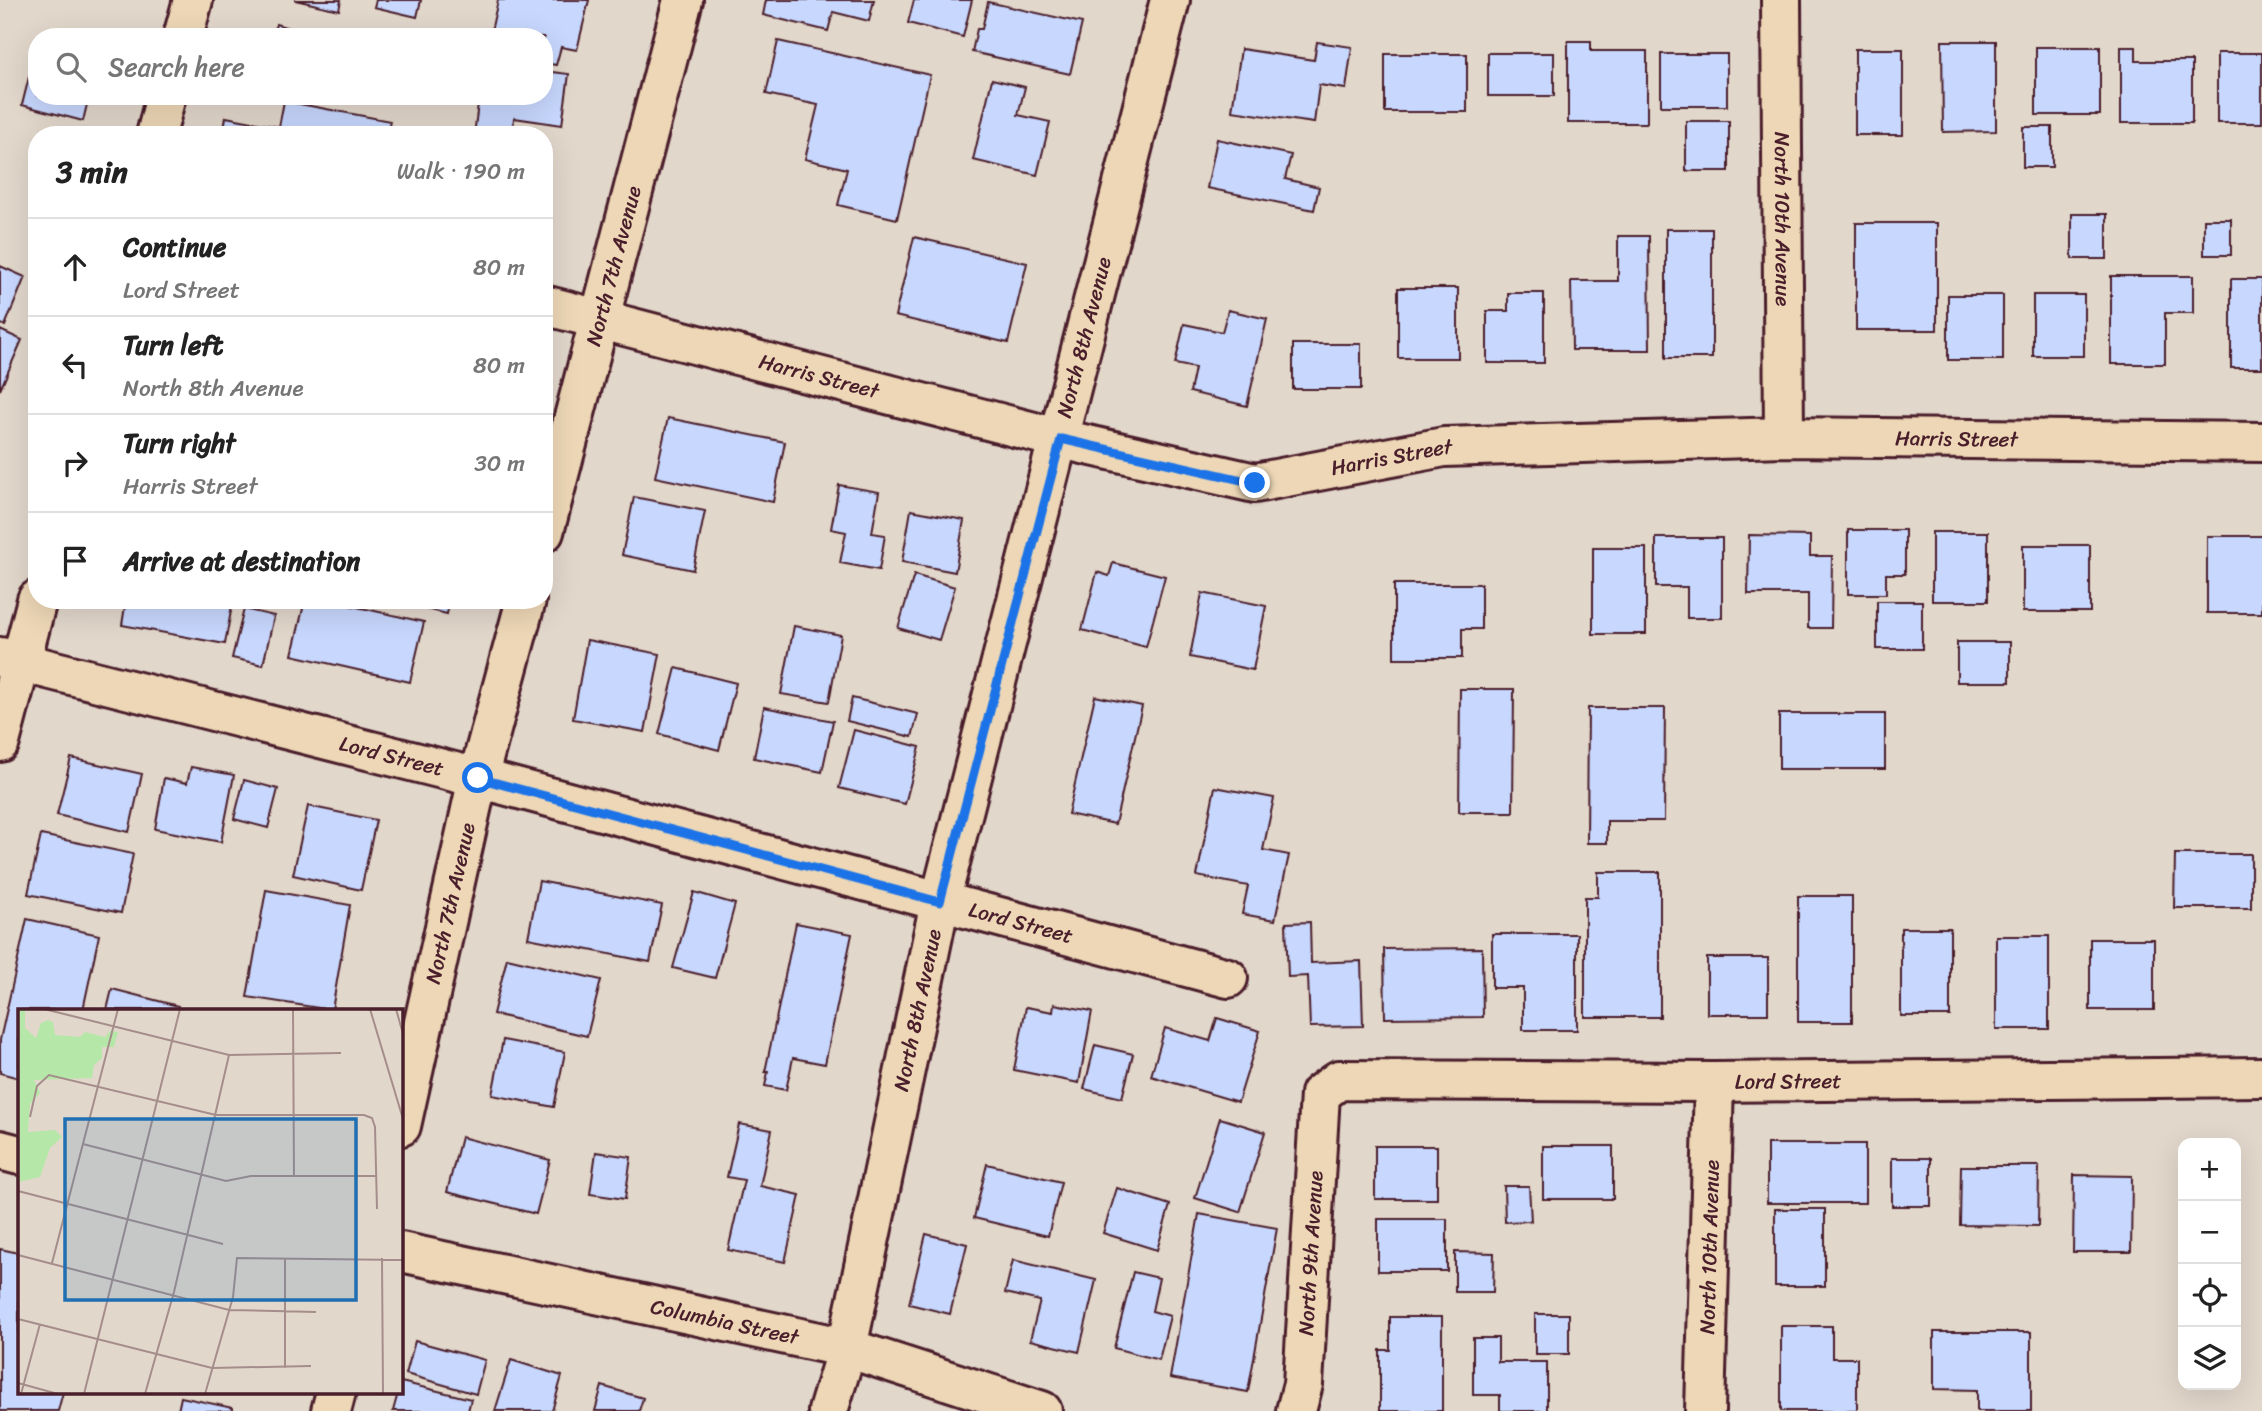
<!DOCTYPE html>
<html lang="en">
<head>
<meta charset="utf-8">
<style>
  body { margin:0; font-family:Sriracha,sans-serif; background:#f6f6f6; color:#222 }
  .controls { position:absolute; right:21px; bottom:21px; display:grid; overflow:hidden; border-radius:14px; box-shadow:0 7px 28px #0002 }
  .controls button { width:63px; height:63px; display:grid; place-items:center; padding:0; border:0; border-bottom:2px solid #e0e0e0; background:#fff; color:#222; font:35px sans-serif }
  .stop { position:absolute; width:21px; height:21px; margin:-16px; border:5px solid #1a73e8; border-radius:50%; background:#fff }
  .stop.end { background:#1a73e8; border-color:#fff; box-shadow:0 2px 7px #0008 }
  .list { margin:0; padding:0; list-style:none }
  h2 { display:flex; justify-content:space-between; align-items:center; height:91px; margin:0; padding:0 28px; font-size:30px }
  h2 small { font-size:23px; font-weight:400; color:#767676 }
  .list li { display:grid; grid-template-columns:46px 1fr auto; gap:21px; align-items:center; box-sizing:border-box; height:98px; padding:0 28px; border-top:2px solid #e0e0e0 }
  .list b { display:block; font-size:26px; white-space:nowrap }
  .list p { margin:0; font-size:23px; white-space:nowrap; color:#767676 }
  .list em { font-size:23px; font-style:normal; color:#767676 }
  .icon { flex:none; width:38px; height:38px; fill:none; stroke:currentColor; stroke-width:2; stroke-linecap:round; stroke-linejoin:round }
  .map { position:relative; flex:none; width:2262px; height:1411px; overflow:hidden }
  .search { position:absolute; background:#fff; box-shadow:0 7px 28px #0002; left:28px; top:28px; width:525px; height:77px; display:flex; align-items:center; gap:18px; box-sizing:border-box; padding:0 24px; border-radius:28px; color:#767676; font-size:26px }
  .panel { position:absolute; background:#fff; box-shadow:0 7px 28px #0002; left:28px; top:126px; width:525px; height:483px; border-radius:28px }
  .map>svg:first-child { display:block }
</style>
</head>
<body>
<div class="map">
<svg width="2262" height="1411" viewBox="0 0 2262 1411">
  <rect width="100%" height="100%" fill="#e2d7cb"/>
  <filter id="ink" filterUnits="userSpaceOnUse"><feTurbulence type="fractalNoise" baseFrequency=".0143" numOctaves="2"/><feDisplacementMap in="SourceGraphic" scale="14" xChannelSelector="R" yChannelSelector="G"/><feConvolveMatrix kernelMatrix="1 2 1 2 8 2 1 2 1" color-interpolation-filters="sRGB"/></filter>
  <g filter="url(#ink)">
    <path fill="#c7d7fd" stroke="#4a1f2b" stroke-width="2" d="M295,0H341L339,10Z
      M376,0H421L417,17L374,7Z
      M498,0H589L577,50L561,47L556,65L544,63V37L490,36Z
      M766,0H874L869,21L833,12L828,31L763,15Z
      M914,0H972L963,37L908,23Z
      M988,2L1082,23L1070,74L972,52L977,29H982Z
      M276,24L317,37H272Z
      M778,41L930,75L897,219L838,205L847,169L805,159L818,105L766,94Z
      M1568,41H1591V51H1647V123H1568Z
      M1942,41H1996V131L1943,132Z
      M1317,42L1352,47L1346,89L1319,85L1314,123L1232,111L1241,49L1314,60Z
      M2036,47H2100V115H2036Z
      M2121,47H2136V61H2192V123H2121Z
      M1855,49H1903V135H1855Z
      M35,53L37,96H89L83,121L22,105Z
      M1488,53H1554V96H1488Z
      M2217,53H2262V123H2217Z
      M1385,54H1467V112H1385Z
      M1661,54H1727V106H1661Z
      M544,71L569,74L562,125L514,118L512,135H474L479,96H544Z
      M992,79L1025,87L1018,115L1050,122L1037,175L973,160Z
      M284,101L390,121L387,135H223L226,117L279,127Z
      M1686,121H1729V171H1686Z
      M2023,127H2052V167H2023Z
      M1217,139L1291,155L1285,179L1319,187L1314,210L1207,188Z
      M2072,214H2107V259H2072Z
      M2204,219H2231V255H2204Z
      M1856,223H1937V330H1856Z
      M1666,229H1712V358H1666Z
      M1618,236H1649L1650,350H1572L1571,281H1618Z
      M914,237L1027,263L1008,343L895,316Z
      M0,266L25,277L5,326L0,323Z
      M2111,276H2193V313H2165V364H2111Z
      M2231,279H2262V368H2231Z
      M1398,288H1458V358H1398Z
      M1508,293H1544V363H1487V311H1508Z
      M1948,295H2003V360H1948Z
      M2033,295H2084V356H2033Z
      M1228,310L1267,319L1247,406L1190,392L1195,368L1175,364L1184,324L1222,332Z
      M0,330L22,340L0,390Z
      M1293,344H1361V389H1293Z
      M668,418L785,442L773,502L655,477Z
      M839,485L879,492L872,533L885,535L879,570L840,563L846,532L831,529Z
      M634,497L705,511L693,570L622,555Z
      M911,510L964,520L955,572L902,562Z
      M1848,530H1905V574H1886V594H1848Z
      M1932,532H1988V601H1932Z
      M1749,535L1810,536V556H1832L1831,628H1808V594H1748Z
      M2207,536H2262V613H2207Z
      M1656,538H1722V618H1687V587H1656Z
      M2023,545H2090V612H2023Z
      M1593,548H1646V634H1593Z
      M1113,563L1165,576L1146,647L1082,630L1097,572L1109,576Z
      M914,575L955,587L939,640L898,628Z
      M1394,584H1481V629H1462V658H1394Z
      M1202,593L1266,606L1253,670L1190,657Z
      M126,600H233L225,644L122,625Z
      M305,600H326L424,622L410,682L292,655Z
      M387,600H450L447,614Z
      M1877,601H1922V649H1877Z
      M244,609L274,616L263,665L232,658Z
      M794,626L841,635L829,702L781,694Z
      M587,640L660,654L645,732L573,719Z
      M1957,642H2010V682H1957Z
      M676,668L736,683L719,750L659,734Z
      M1460,689H1514L1513,812H1459Z
      M1095,696L1142,706L1115,824L1068,814Z
      M852,698L918,714L912,737L847,721Z
      M764,707L833,721L822,772L754,758Z
      M1588,708H1665L1664,821H1607V843H1587Z
      M1779,714H1885V769H1779Z
      M854,730L920,747L905,804L839,788Z
      M71,758L142,774L129,832L57,815Z
      M191,767L234,775L221,842L155,829L164,778L187,783Z
      M244,780L278,789L268,828L234,819Z
      M1215,787L1274,798L1263,850L1289,855L1275,920L1242,914L1248,886L1197,876Z
      M308,806L376,820L361,890L293,875Z
      M41,835L133,854L121,913L28,894Z
      M2175,854H2251V908H2174Z
      M1598,872H1660V1017H1585V897H1598Z
      M539,881L662,905L650,962L528,938Z
      M266,890L350,905L332,1010L247,997Z
      M694,892L735,904L715,978L673,968Z
      M1798,896H1852V1022H1798Z
      M27,919L99,935L83,1010H19V1078L0,1073V1040Z
      M1310,922L1311,963L1361,961L1363,1026L1310,1027L1308,976L1288,977L1286,923Z
      M796,923L852,934L825,1064L793,1058L786,1090L765,1086L768,1072H765Z
      M1901,928H1950V1016H1901Z
      M1492,934H1577V1030H1523V988H1492Z
      M1996,936H2049V1029H1996Z
      M2090,939H2154V1010H2090Z
      M1482,948L1483,1017L1385,1018L1384,949Z
      M507,958L601,980L587,1036L493,1014Z
      M1707,958H1768V1014H1707Z
      M112,989L178,1006L177,1010H107Z
      M1054,1004L1092,1011L1079,1083L1014,1070L1026,1007L1053,1012Z
      M1217,1018L1260,1031L1238,1102L1151,1076L1165,1028L1210,1041Z
      M503,1040L565,1052L554,1107L492,1095Z
      M1095,1045L1133,1054L1122,1098L1084,1089Z
      M1220,1118L1265,1132L1240,1212L1195,1198Z
      M739,1124L772,1130L760,1186L800,1195L785,1262L728,1250L744,1180L727,1177Z
      M461,1137L550,1160L536,1214L447,1192Z
      M1767,1144H1865V1203H1767Z
      M1375,1146H1437V1199H1375Z
      M1543,1146H1613V1199H1543Z
      M596,1152L631,1157L625,1199L590,1194Z
      M1892,1158H1931V1206H1892Z
      M987,1164L1061,1182L1048,1236L974,1218Z
      M1961,1166H2039L2038,1226L1960,1225Z
      M2074,1175L2132,1176L2131,1252H2073Z
      M1504,1186H1529L1531,1221L1505,1222Z
      M1117,1188L1170,1205L1157,1250L1103,1233Z
      M1775,1209H1825V1286H1775Z
      M1199,1214L1277,1228L1248,1392L1170,1378Z
      M1378,1219H1447V1271H1378Z
      M926,1234L967,1244L950,1314L909,1304Z
      M0,1249L19,1253V1392H63L58,1411H0Z
      M1455,1252L1494,1253L1493,1292H1455Z
      M1013,1260L1096,1280L1079,1352L1030,1340L1040,1301L1005,1293Z
      M1133,1272L1159,1278L1152,1311L1170,1316L1159,1360L1114,1348Z
      M1535,1314H1569V1354H1535Z
      M1390,1317H1442V1411H1380V1350H1390Z
      M1781,1326H1832V1358H1857V1411H1781Z
      M1934,1332H2031V1411H1977V1390L1934,1389Z
      M1473,1338H1498V1362H1547V1411H1500V1395H1473Z
      M415,1341L485,1360L476,1394L406,1374Z
      M511,1360L562,1376L552,1411H495Z
      M401,1382L471,1399L468,1411H393Z
      M602,1386L643,1398L639,1411H595Z
      M181,1397L233,1408V1411H178Z"/>
    <g fill="none" stroke-linecap="round" stroke-linejoin="round">
      <defs>
        <g id="minor">
          <path id="s1" d="M1781,0L1784,437"/>
          <path d="M183,37L193,0"/>
          <path d="M156,135L166,96"/>
          <path id="s2" d="M544,305L1061,439L1255,483L1444,447L1784,437L2262,442"/>
          <path id="s3" d="M544,532L683,0"/>
          <path id="s4" d="M0,657L478,778L1228,978"/>
          <path d="M0,742L37,600"/>
          <path id="s5" d="M401,1126L478,778L526,600"/>
          <path d="M0,1150L19,1155"/>
          <path id="s6" d="M401,1252L847,1348L1042,1411"/>
          <path d="M331,1411L336,1392"/>
          <path id="s7" d="M828,1411L847,1348L940,902L1170,0"/>
          <path id="s8" d="M1296,1411L1303,1384L1320,1094L1339,1080L1714,1082L2262,1077"/>
          <path id="s9" d="M1705,1411L1714,1082"/>
        </g>
      </defs>
      <use href="#minor" stroke="#4a1f2b" stroke-width="44"/>
      <use href="#minor" stroke="#edd7b6" stroke-width="38"/>
    </g>
  </g>
  <g fill="none" stroke-linecap="round" stroke-linejoin="round" filter="url(#ink)">
    <path stroke="#1a73e8" stroke-width="9" d="M478,778L940,902L1061,439L1255,483"/>
  </g>
  <g text-anchor="middle" dominant-baseline="central" stroke-width="5" stroke-linejoin="round" paint-order="stroke">
    <g font-size="21" fill="#4a1f2b" stroke="#edd7b6">
      <text stroke="none"><textPath href="#s1" startOffset="219">North 10th Avenue</textPath></text>
      <text stroke="none"><textPath href="#s3" startOffset="275">North 7th Avenue</textPath></text>
      <text stroke="none"><textPath href="#s7" startOffset="1104">North 8th Avenue</textPath></text>
      <text stroke="none"><textPath href="#s2" startOffset="284">Harris Street</textPath></text>
      <text stroke="none"><textPath href="#s2" startOffset="1438">Harris Street</textPath></text>
      <text stroke="none"><textPath href="#s2" startOffset="872">Harris Street</textPath></text>
      <text stroke="none"><textPath href="#s4" startOffset="404">Lord Street</textPath></text>
      <text stroke="none"><textPath href="#s5" startOffset="228">North 7th Avenue</textPath></text>
      <text stroke="none"><textPath href="#s4" startOffset="1055">Lord Street</textPath></text>
      <text stroke="none"><textPath href="#s7" startOffset="411">North 8th Avenue</textPath></text>
      <text stroke="none"><textPath href="#s8" startOffset="791">Lord Street</textPath></text>
      <text stroke="none"><textPath href="#s9" startOffset="164">North 10th Avenue</textPath></text>
      <text stroke="none"><textPath href="#s8" startOffset="159">North 9th Avenue</textPath></text>
      <text stroke="none"><textPath href="#s6" startOffset="331">Columbia Street</textPath></text>
    </g>
  </g>
  <g transform="translate(18 1009)">
    <rect width="385" height="385" fill="#e2d7cb"/>
    <path d="M0,0H7V19L18,29L23,14L30,11L35,13L37,26L62,28L67,23L87,28L92,22L100,23L96,38H84V49L76,56L74,69L16,71L22,84L12,95L10,123L37,121L44,128L32,139L22,168L0,173Z" fill="#b5e8a8"/>
    <path fill="none" stroke="#a58d8b" stroke-width="2" d="M26,0L211,46L323,44M275,0L276,166M352,0L385,110M378,0L385,25M12,108L19,77L31,66L198,106H346L354,109L357,118L359,200M65,135L208,172L233,167H358M0,182L205,235M0,246L211,301L298,303M364,249L365,385M34,254L100,0M0,310L194,359L293,357M267,359V249M0,374L40,385M3,385L22,315M66,385L162,0M127,385L156,283L211,46M187,385L215,288L219,249L385,251"/>
    <path fill="#1f6fb2" fill-opacity="0.15" stroke="#1f6fb2" stroke-width="3.5" d="M47,110H338V291H47Z"/>
    <rect width="385" height="385" fill="none" stroke="#4a1f2b" stroke-width="3.5"/>
  </g>
</svg>
<div class="controls">
<button>+</button>
<button>−</button>
<button><svg class="icon" aria-label="locate" viewBox="0 0 24 24"><circle cx="12" cy="12" r="6"/><path d="M12 2v4M12 18v4M2 12h4M18 12h4"/></svg></button>
<button><svg class="icon" aria-label="layers" viewBox="0 0 24 24"><path d="M12 4l9 5-9 5-9-5zM3 14l9 5 9-5"/></svg></button>
</div>
<div class="stop" style="left:478px;top:778px"></div>
<div class="stop end" style="left:1255px;top:483px"></div>
<div class="search"><svg class="icon" aria-label="search" viewBox="0 0 24 24"><circle cx="10" cy="10" r="6"/><path d="M15 15l6 6"/></svg>Search here</div>
<section class="panel">
<h2>3 min<small>Walk · 190 m</small></h2>
<ul class="list">
<li><svg class="icon" aria-label="ahead" viewBox="0 0 24 24"><path d="M12 20V5M6 11l6-6 6 6"/></svg><div><b>Continue</b><p>Lord Street</p></div><em>80 m</em></li>
<li><svg class="icon" aria-label="left" viewBox="0 0 24 24"><path d="M17 20v-9H6M10 6l-5 5 5 5"/></svg><div><b>Turn left</b><p>North 8th Avenue</p></div><em>80 m</em></li>
<li><svg class="icon" aria-label="right" viewBox="0 0 24 24"><path d="M7 20v-9h11M14 6l5 5-5 5"/></svg><div><b>Turn right</b><p>Harris Street</p></div><em>30 m</em></li>
<li><svg class="icon" aria-label="arrive" viewBox="0 0 24 24"><path d="M6 21V4h12l-3 4 3 4H6"/></svg><div><b>Arrive at destination</b></div></li>
</ul>
</section>
</div>
</body>
</html>
